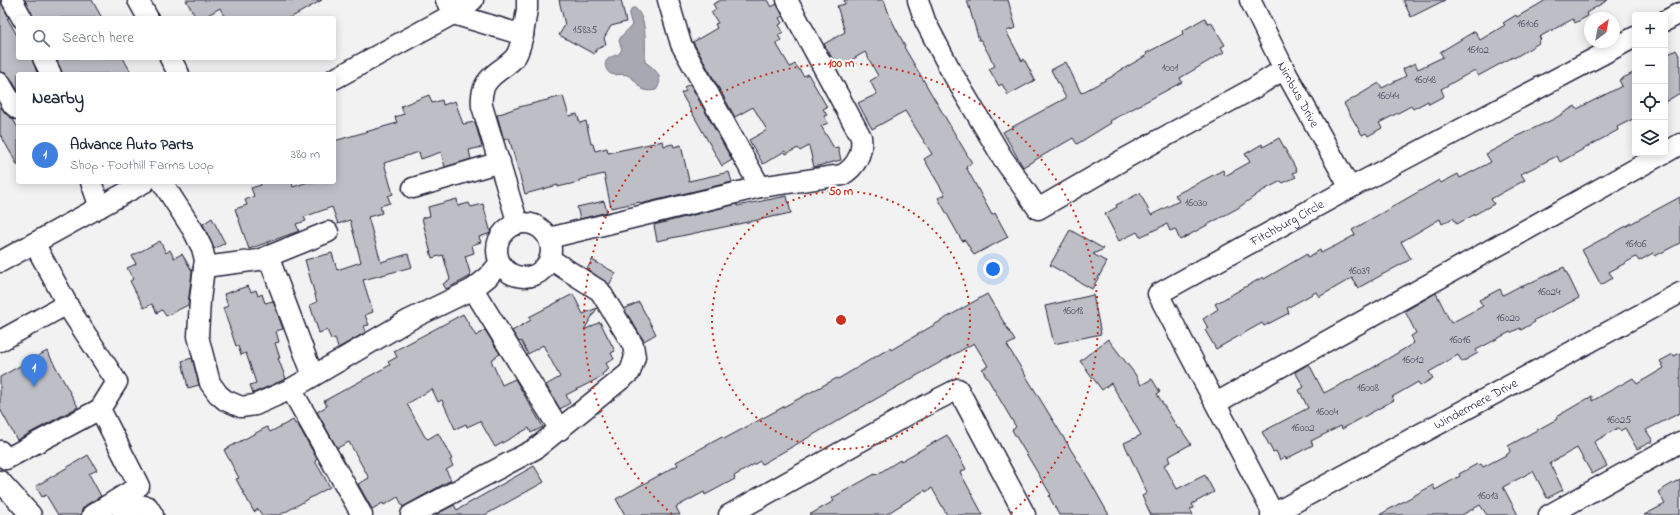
<!DOCTYPE html>
<html lang="en">
<head>
<meta charset="utf-8">
<style>
  body { margin:0; font-family:"Indie Flower",sans-serif; background:#f6f6f7; color:#1f2937 }
  .controls { position:absolute; right:12px; top:12px; display:grid; overflow:hidden; border-radius:4px; box-shadow:0 2px 10px #0003 }
  .controls button { width:36px; height:36px; display:grid; place-items:center; padding:0; border:0; border-bottom:1px solid #e0e1e3; background:#fff; color:#1f2937; font:20px sans-serif }
  .compass { position:absolute; left:1584px; top:12px; width:36px; height:36px; border-radius:50%; background:#fff; box-shadow:0 2px 10px #0003; rotate:32deg }
  .you { position:absolute; left:993px; top:269px; width:14px; height:14px; margin:-10px; border:3px solid #fff; border-radius:50%; background:#1a73e8; box-shadow:0 0 0 6px #1a73e833 }
  .badge { display:grid; place-items:center; width:26px; height:26px; border-radius:50%; background:#c8321e; color:#fff; font-size:13px; font-weight:700 }
  .pin { position:absolute; translate:-50% -33px; filter:drop-shadow(0 1px 2px #0008) }
  .pin::after { content:''; position:absolute; top:21px; width:14px; height:12px; background:inherit; clip-path:polygon(0 0,100% 0,50% 100%) }
  .list { margin:0; padding:0; list-style:none }
  h2 { display:flex; justify-content:space-between; align-items:center; height:52px; margin:0; padding:0 16px; font-size:17px }
  h2 small { font-size:13px; font-weight:400; color:#747a83 }
  .list li { display:grid; grid-template-columns:26px 1fr auto; gap:12px; align-items:center; box-sizing:border-box; height:60px; padding:0 16px; border-top:1px solid #e0e1e3 }
  .list b { display:block; font-size:15px; white-space:nowrap }
  .list p { margin:0; font-size:13px; white-space:nowrap; color:#747a83 }
  .list em { font-size:13px; font-style:normal; color:#747a83 }
  .icon { flex:none; width:22px; height:22px; fill:none; stroke:currentColor; stroke-width:2; stroke-linecap:round; stroke-linejoin:round }
  .map { position:relative; flex:none; width:1680px; height:515px; overflow:hidden }
  .search { position:absolute; background:#fff; box-shadow:0 2px 10px #0003; left:16px; top:16px; width:320px; height:44px; display:flex; align-items:center; gap:10px; box-sizing:border-box; padding:0 14px; border-radius:4px; color:#747a83; font-size:15px }
  .panel { position:absolute; background:#fff; box-shadow:0 2px 10px #0003; left:16px; top:72px; width:320px; height:112px; border-radius:4px }
  .map>svg:first-child { display:block }
</style>
</head>
<body>
<div class="map">
<svg width="1680" height="515" viewBox="0 0 1680 515">
  <rect width="100%" height="100%" fill="#f2f2f3"/>
  <filter id="ink" filterUnits="userSpaceOnUse"><feTurbulence type="fractalNoise" baseFrequency=".025" numOctaves="2"/><feDisplacementMap in="SourceGraphic" scale="8" xChannelSelector="R" yChannelSelector="G"/><feConvolveMatrix kernelMatrix="1 2 1 2 8 2 1 2 1" color-interpolation-filters="sRGB"/></filter>
  <g filter="url(#ink)">
    <path fill="#a8a8b2" stroke="#727282" d="M632,8H635C648,19 645,46 645,62C656,69 665,78 656,90C636,94 641,81 627,75C622,73 616,76 611,74C609,73 608,72 607,70C601,60 612,56 619,54L622,49L619,41C621,34 628,31 632,25L629,15Z"/>
    <path fill="#bebec6" stroke="#22223b" d="M0,0L9,18H7L18,37V58H32L37,73L35,74H18V91L10,77L5,73L0,72Z
      M25,0H92L102,18H33Z
      M186,0H322L290,18H225L220,8L203,18H196Z
      M559,0H621L626,22L611,26L604,38L606,45L597,49L594,54L559,35L565,25Z
      M721,0H767L771,7L777,4L783,16L779,18L782,23L779,25L783,32L778,35L781,40L776,43L790,67L795,64L804,76L808,74L815,86L827,107L823,109L827,115L824,116L828,123L821,126L834,148L838,147L841,160L814,167L809,146L800,151L798,148L786,154L785,151L763,164L749,140L767,130L753,107L735,117L693,42L717,28L715,24L718,23L711,12L716,9L713,4Z
      M844,0H884L890,17L905,46L904,47L972,163L966,167L992,215L995,213L1008,237L974,255L965,240L962,241L938,198L945,195L924,159L932,154L905,111L872,129L858,103L877,94L870,81L878,76L865,52L838,68L824,44L845,32L837,6L845,4Z
      M967,0H1008L1016,28L1006,31L1022,61L1024,59L1035,80L1008,95L1002,84L999,86L989,69L995,66L981,40H979Z
      M1403,0H1445L1411,17Z
      M1546,0H1608L1586,13L1588,16L1575,23L1573,19L1539,37L1541,39L1538,41L1539,43L1514,58L1513,57L1478,76L1475,70L1441,89L1444,96L1429,104L1428,101L1413,109L1411,106L1379,123L1382,128L1368,136L1366,133L1362,135L1344,104L1379,83L1382,88L1406,76L1403,69L1415,63L1418,69L1443,57L1440,52L1475,31L1480,40L1505,25L1503,23L1516,15L1517,17Z
      M1205,18L1208,24L1211,22L1225,45L1221,47L1224,52L1180,78L1182,82L1110,121L1111,123L1077,144L1073,138L1023,167L1003,132L1066,98L1051,70L1066,62L1081,93L1113,76V75L1147,55L1146,53L1183,34L1182,31Z
      M1676,50L1680,57V93L1665,102V56Z
      M56,58H123L132,74H62Z
      M1635,72V118L1617,127L1618,130L1560,162L1557,156L1521,174L1525,180L1491,199L1494,204L1457,224L1453,218L1442,224L1440,219L1401,242L1411,259L1358,288L1352,278L1319,297L1316,292L1287,308L1289,313L1264,326L1262,323L1216,349L1205,330L1208,328L1203,319L1218,309L1215,304L1263,277L1264,279L1307,254L1308,257L1320,250L1321,253L1337,245L1355,235L1352,230L1439,180L1441,183L1458,174L1460,178L1491,162L1486,154L1516,138L1515,137L1554,119L1575,106L1577,109L1622,86L1619,80Z
      M690,84L732,160L722,166L681,93L686,91L684,87Z
      M429,95L432,103L442,100L443,105L455,101L463,124L475,122L482,147L469,150L471,159L445,167L441,152L421,159L419,152L384,163L393,194L388,196L390,203L380,206L382,213L368,217L381,262L408,254L412,267L363,280L373,312L365,315L369,325L364,326L366,332L338,348L335,338L331,339L327,330L319,333L310,305L317,302L305,260L332,253L337,270L361,262L350,220L338,224L332,207L304,217L306,221L296,224L299,231L249,249L235,209L247,205L245,200L254,196L251,188L261,185L260,182H292L293,187L308,182H334V141L397,123L395,117L404,114L401,106Z
      M563,96L569,116L577,114L580,123L586,121L591,144H593L595,151L607,148L608,153L663,141L664,146L673,144L674,147L681,145L689,181L729,172L732,182L640,204V202L611,208L604,174L579,180V182L558,187V185L525,194L509,138L504,140L497,115L519,107Z
      M0,106L6,114L13,119L18,128V166L0,134Z
      M1279,138L1297,171L1293,173L1296,177L1283,183L1281,181L1262,191L1238,208L1180,240L1175,229L1170,231L1167,224L1140,237L1137,232L1119,241L1105,214L1117,207L1116,205L1140,193L1151,215L1179,201L1175,195L1223,170L1225,176L1250,162L1245,154L1262,144L1263,147Z
      M787,196L791,213L657,241L654,225L737,204V206Z
      M1680,197V243L1655,256L1653,253L1639,261L1636,257L1609,272L1613,278L1601,285L1582,250Z
      M457,199L458,206L469,203L471,207L483,204L491,233L479,237L481,242L472,245L474,253L465,256L471,276L446,289L443,284L450,279L443,255L432,258L422,218L430,216L428,207Z
      M604,201L607,212L580,219L577,207Z
      M212,218L225,243L214,249L203,224Z
      M1070,230L1104,249L1093,254L1107,262L1092,289L1050,265Z
      M160,241L166,253L170,250L174,258L182,254L192,271L188,305L166,316L162,310L157,313L152,304L144,308L130,281L133,279L127,268L136,264L132,256Z
      M592,260L616,273L609,285L587,269Z
      M1564,267L1579,298L1534,320L1535,322L1521,330L1520,328L1510,333V332L1476,350L1478,353L1462,362L1458,355L1429,372L1433,378L1420,386L1418,382L1406,389L1392,397L1394,400L1342,429L1341,426L1311,441L1313,445L1286,459L1285,457L1280,460L1276,451L1273,452L1262,432L1308,408L1299,390L1304,387L1295,372L1309,364L1324,393L1369,370L1414,343L1411,336L1416,333L1405,311L1436,293L1451,323L1483,306L1479,300L1500,289L1503,295L1520,286L1521,287Z
      M248,286L251,292L256,290L258,296L262,294L265,303L273,301L283,329L276,331L279,342L275,343L280,358H278L286,379L253,393L250,385L256,383L246,353L241,355L238,346H236L223,308L228,306L224,294Z
      M573,294L583,314L597,308L584,330L600,322L615,351L611,353L614,359L606,363L609,369L602,374L603,376L566,395L570,403L560,409L546,385L560,377L543,345L528,354L521,341L519,342L512,331L531,320L529,317Z
      M987,294L1015,341L1007,345L1087,476L1109,515H1059L1049,496L1051,495L1012,430L1016,427L982,369L988,366L974,343L762,464L760,461L734,476L735,479L705,495L704,492L676,507L680,515H625L616,499L678,465L676,462L722,437L724,439L837,378L838,379L890,348L891,350Z
      M1093,295L1101,334L1054,344L1045,306Z
      M639,302L656,334L644,341L624,309Z
      M463,314L476,336L485,330L500,354L491,360L502,385L515,379L543,427L531,433L529,428L495,447L480,421L467,427L466,424L455,429L442,400L438,402L432,389L407,404L425,437L428,439L438,433L452,459L450,460L453,466L446,470L451,480L403,507L398,497L384,505L383,503L372,509L358,484L369,478L349,442L337,448L317,412L327,406L324,401L390,365L388,362L397,357L394,351Z
      M1108,339L1135,374L1141,385L1152,379L1160,392L1157,394L1178,429L1180,428L1191,444L1168,457L1170,462L1164,465L1177,489L1205,475L1214,492L1192,504L1194,508L1190,509L1193,515H1151L1142,496L1147,493L1124,443L1141,435L1111,383L1102,390L1080,361Z
      M47,351L78,407L17,440L0,409V377Z
      M1680,353V413L1646,430L1653,441L1637,449L1625,428L1620,431L1618,428L1594,442L1607,466L1592,474L1577,448L1550,463L1563,490L1547,498L1533,471L1503,487L1518,515H1487L1480,505L1462,515H1379L1433,485L1435,490L1460,476L1459,474L1477,464L1478,465L1481,464L1483,467L1508,454L1510,451L1508,446L1557,419L1556,417L1592,396V401L1633,378L1637,384L1664,368L1660,361L1673,354L1674,356Z
      M192,358L199,385L188,388L182,361Z
      M293,420L295,424L297,423L317,459L315,461L330,487L280,515H262L258,509L254,512L236,479L239,478L224,450L267,427L270,432Z
      M947,435L966,469L960,472L983,515H947L932,488L926,492L925,490L885,515H809L834,501L832,498L875,474L876,475L900,460L901,461Z
      M88,455L97,470L89,474L101,496L86,505L82,510L81,515H58L46,495L42,497L36,486Z
      M534,466L544,482L485,515H435L454,505L457,510Z
      M1680,479V515H1644L1665,504L1658,492Z"/>
    <g fill="none" stroke-linecap="round" stroke-linejoin="round">
      <defs>
        <g id="minor">
          <path d="M12,0L22,18"/>
          <path d="M138,0L148,18"/>
          <path d="M918,0L925,21L951,71L1002,157L1038,209L1126,158L1254,88L1284,69"/>
          <path id="s1" d="M1250,0L1284,69L1350,188"/>
          <path d="M453,14L523,35C521,42 520,48 517,54C514,60 509,63 504,67C488,78 480,86 482,106L518,224"/>
          <path d="M453,14L473,0"/>
          <path d="M1665,21L1680,13"/>
          <path d="M523,35L527,9V0"/>
          <path d="M43,58L51,74"/>
          <path d="M170,58L179,74"/>
          <path d="M334,79L453,14L446,0"/>
          <path d="M0,83L13,105L18,109"/>
          <path d="M1665,153L1680,144"/>
          <path d="M91,182L100,207"/>
          <path d="M162,182L193,230L202,248L205,260L200,300L198,336L210,383L218,394L225,400L241,407L255,405L291,389L409,320L473,289L488,277L500,263"/>
          <path d="M760,187L842,175C856,167 863,153 861,137L787,0"/>
          <path d="M413,188L500,162"/>
          <circle cx="524" cy="250" r="27"/>
          <path d="M549,238L760,187L681,44L668,0"/>
          <path d="M34,243L72,313L117,382L100,409L139,486L92,515"/>
          <path d="M268,256L313,376"/>
          <path d="M0,262L145,182"/>
          <path d="M204,267L259,260L328,232"/>
          <path d="M473,289L560,430"/>
          <path d="M0,341L67,304"/>
          <path d="M291,389L362,515"/>
          <path d="M1216,403L1664,153"/>
          <path d="M0,451L6,459L100,409"/>
          <path d="M0,481L31,515"/>
          <path d="M123,515L140,505L148,507L153,515"/>
          <path d="M411,515L535,449L630,372L635,357L633,345L600,291L550,259"/>
          <path d="M729,515L909,414L958,389L1025,515"/>
          <path id="s2" d="M1271,515L1680,293"/>
          <path id="s3" d="M1274,515L1158,294L1350,188L1635,37"/>
          <path d="M1549,515L1680,442"/>
        </g>
      </defs>
      <use href="#minor" stroke="#22223b" stroke-width="23"/>
      <use href="#minor" stroke="#fff" stroke-width="20"/>
    </g>
  </g>
  <g fill="none" stroke="#c8321e" stroke-width="2" stroke-dasharray="2 4">
    <circle cx="841" cy="320" r="129"/>
    <path d="M672 514A257 257 0 1 1 1010 514"/>
  </g>
  <g text-anchor="middle" dominant-baseline="central" stroke-width="4" stroke-linejoin="round" paint-order="stroke">
    <g font-size="11" fill="#49495e">
      <text x="1528" y="24">16106</text>
      <text x="585" y="30">15835</text>
      <text x="1478" y="50">16102</text>
      <text x="1170" y="68">1001</text>
      <text x="1425" y="80">16048</text>
      <text x="1388" y="96">16044</text>
      <text x="1196" y="203">16030</text>
      <text x="1636" y="244">16106</text>
      <text x="1359" y="271">16039</text>
      <text x="1549" y="292">16024</text>
      <text x="1073" y="311">16018</text>
      <text x="1508" y="318">16020</text>
      <text x="1460" y="340">16016</text>
      <text x="1413" y="360">16012</text>
      <text x="1368" y="388">16008</text>
      <text x="1327" y="412">16004</text>
      <text x="1619" y="420">16025</text>
      <text x="1303" y="428">16002</text>
      <text x="1488" y="496">16013</text>
    </g>
    <g font-size="13" fill="#22223b" stroke="#fff">
      <text stroke="none"><textPath href="#s1" startOffset="106">Nimbus Drive</textPath></text>
      <text stroke="none"><textPath href="#s3" startOffset="397">Fitchburg Circle</textPath></text>
      <text stroke="none"><textPath href="#s2" startOffset="233">Windermere Drive</textPath></text>
    </g>
  </g>
  <circle cx="841" cy="320" r="6" fill="#c8321e" stroke="#fff" stroke-width="2"/>
  <g font-size="12" text-anchor="middle" font-weight="bold" fill="#c8321e" stroke="#fff" stroke-width="4" stroke-linejoin="round" paint-order="stroke">
    <text x="841" y="67">100 m</text>
    <text x="841" y="195">50 m</text>
  </g>
</svg>
<div class="controls">
<button>+</button>
<button>−</button>
<button><svg class="icon" aria-label="locate" viewBox="0 0 24 24"><circle cx="12" cy="12" r="6"/><path d="M12 2v4M12 18v4M2 12h4M18 12h4"/></svg></button>
<button><svg class="icon" aria-label="layers" viewBox="0 0 24 24"><path d="M12 4l9 5-9 5-9-5zM3 14l9 5 9-5"/></svg></button>
</div>
<svg class="compass" viewBox="-18 -18 36 36"><path d="M0-13l5 13h-10z" fill="#e53935"/><path d="M0 13l5-13h-10z" fill="#747a83"/></svg>
<div class="you"></div>
<div class="pin badge" style="left:34px;top:387px;background:#3f7fe0">1</div>
<div class="search"><svg class="icon" aria-label="search" viewBox="0 0 24 24"><circle cx="10" cy="10" r="6"/><path d="M15 15l6 6"/></svg>Search here</div>
<section class="panel">
<h2>Nearby<small></small></h2>
<ul class="list">
<li><span class="badge" style="background:#3f7fe0">1</span><div><b>Advance Auto Parts</b><p>Shop · Foothill Farms Loop</p></div><em>380 m</em></li>
</ul>
</section>
</div>
</body>
</html>
